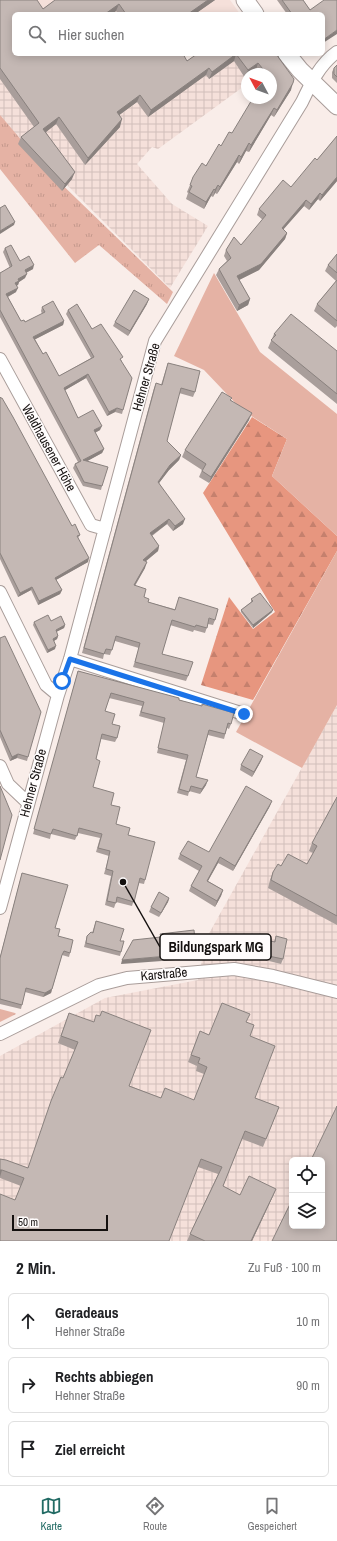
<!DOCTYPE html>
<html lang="de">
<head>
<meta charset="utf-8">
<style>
  body { margin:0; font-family:"Archivo Narrow",sans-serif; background:#f6f6f6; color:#202124 }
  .controls { position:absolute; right:12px; bottom:12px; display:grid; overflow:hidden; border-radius:6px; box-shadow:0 2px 10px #0003 }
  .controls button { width:36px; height:36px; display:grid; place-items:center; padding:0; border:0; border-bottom:1px solid #e0e0e0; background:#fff; color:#202124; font:20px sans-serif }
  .compass { position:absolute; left:241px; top:68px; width:36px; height:36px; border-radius:50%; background:#fff; box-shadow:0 2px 10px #0003; rotate:311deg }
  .scale { position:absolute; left:12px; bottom:10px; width:96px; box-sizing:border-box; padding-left:4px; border:2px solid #14100f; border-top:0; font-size:11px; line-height:14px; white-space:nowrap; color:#14100f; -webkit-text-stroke:3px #fffcfc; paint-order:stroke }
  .stop { position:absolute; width:12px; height:12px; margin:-9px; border:3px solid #1a73e8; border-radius:50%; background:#fff }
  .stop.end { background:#1a73e8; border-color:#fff; box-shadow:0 1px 4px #0008 }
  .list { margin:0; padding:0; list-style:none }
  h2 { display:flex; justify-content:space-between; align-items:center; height:52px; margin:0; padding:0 16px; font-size:17px }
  h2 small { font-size:13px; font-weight:400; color:#757577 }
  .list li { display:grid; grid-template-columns:26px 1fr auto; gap:12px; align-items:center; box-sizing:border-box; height:56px; margin:0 8px 8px; padding:0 8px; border:1px solid #e0e0e0; border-radius:6px }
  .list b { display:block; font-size:15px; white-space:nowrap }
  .list p { margin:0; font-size:13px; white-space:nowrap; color:#757577 }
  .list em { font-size:13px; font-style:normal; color:#757577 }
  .icon { flex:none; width:22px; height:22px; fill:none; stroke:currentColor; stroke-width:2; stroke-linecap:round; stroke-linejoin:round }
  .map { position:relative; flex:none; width:337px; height:1241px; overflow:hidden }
  .search { position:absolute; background:#fff; box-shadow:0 2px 10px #0003; left:12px; right:12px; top:12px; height:44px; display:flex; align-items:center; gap:10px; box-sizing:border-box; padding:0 14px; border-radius:6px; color:#757577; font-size:15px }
  .sheet { height:244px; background:#fff }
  nav { display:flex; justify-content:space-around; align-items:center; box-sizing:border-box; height:56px; border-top:1px solid #e0e0e0; background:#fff; font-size:11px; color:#757577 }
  nav a { display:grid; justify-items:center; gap:2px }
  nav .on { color:#226b64 }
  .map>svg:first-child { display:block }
</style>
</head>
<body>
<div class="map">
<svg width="337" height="1241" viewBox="0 0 337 1241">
  <defs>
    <pattern id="industrial-grid" width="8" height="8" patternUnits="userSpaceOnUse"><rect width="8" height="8" fill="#f5e0da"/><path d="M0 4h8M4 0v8" fill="none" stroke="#d1bfba"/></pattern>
    <pattern id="grass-tufts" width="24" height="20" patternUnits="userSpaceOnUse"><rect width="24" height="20" fill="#e5b2a4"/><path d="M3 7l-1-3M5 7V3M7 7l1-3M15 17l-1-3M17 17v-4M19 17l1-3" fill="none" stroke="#c4988c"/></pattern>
    <pattern id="forest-firs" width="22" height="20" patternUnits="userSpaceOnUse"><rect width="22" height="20" fill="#e7967f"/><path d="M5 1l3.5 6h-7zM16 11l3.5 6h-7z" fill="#c5806d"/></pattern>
  </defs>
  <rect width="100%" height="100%" fill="#f9ede9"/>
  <path fill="#f5e0da" d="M31,0H230L240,14H41Z"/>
  <path fill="url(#industrial-grid)" fill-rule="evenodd" d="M0,0L14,14V54L115,118L205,54H269L261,74H247V84L158,149L152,147L137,164L172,204L208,226L170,288L0,118Z
    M337,705V1241H0V1056L105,998L198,980L202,960V946ZM292,1160H322V1226H292Z"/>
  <path fill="url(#grass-tufts)" d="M0,115L47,170L173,292L167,304L99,245L75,263L0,169Z
    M0,1009L15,1013L16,1014L0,1022Z"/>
  <path fill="url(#forest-firs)" d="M252,417L287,439L272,476L337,536V551L253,700L201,685L229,597L253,629L275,612L203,493Z"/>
  <path fill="#e5b2a4" d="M214,273L260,352L337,414V536L272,476L287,439L242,410L204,370L174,356Z
    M337,551V705L302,768L236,732Z"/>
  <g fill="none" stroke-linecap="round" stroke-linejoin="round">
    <defs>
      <path id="street" d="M0,359L91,525L105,529
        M0,592L46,685L58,695
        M70,659L244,714
        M0,766L8,784L28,803
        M0,908L58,695L70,659L155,341L302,102C311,83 320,64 337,52
        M0,1034L99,985L127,978L234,969L273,976L337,992"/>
      <path id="secondary" d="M245,0L255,14
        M287,54L300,70L337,106"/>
    </defs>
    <use href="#street" stroke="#a99d9a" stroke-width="14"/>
    <use href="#secondary" stroke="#a99d9a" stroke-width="19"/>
    <use href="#street" stroke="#fff" stroke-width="12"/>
    <use href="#secondary" stroke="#fff" stroke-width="17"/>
  </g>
  <path fill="#a99e9b" d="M0,0L43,9L55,0H215L195,14H118L116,11L14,54L187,61L197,54H276L291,90L274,117L271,115L249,152L246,151L239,164L237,162L217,194L215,193L213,197L211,196L204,209L186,199L188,193L187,192L190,185L232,133L271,98V74H259L256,70L250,74H247L245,78L234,61L209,79L206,75L148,117L137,102L119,115L120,127L85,165L56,124L46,132L72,179L62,191L18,144L21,137L34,127L0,79Z
    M277,0H303L310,10L323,14H287Z
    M337,65V83L332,78V72L334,68Z
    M337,136V181L320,201L318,199L309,210L304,206L283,230L287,233L285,239L259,270L239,280L250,299L248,305L237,311L216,275L219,269L227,261L224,256L226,250L241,245L263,220L257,215L259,209L291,187L317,160Z
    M5,248L20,261L33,269L26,273L25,278L19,282L18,285L16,286V292L8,297L21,321L25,322L42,314L41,311L42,307L64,321L63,325L35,339L43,354L59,376L91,358L66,314L68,310L92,329L122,361L123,410L122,414L115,412L107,416L86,378L65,390L78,418L100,430L95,433L104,449L102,453L87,461L102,486L101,490L83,486L73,468L75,464L78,462L0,317V273L10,268L3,252Z
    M337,254V326L335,328L314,311L317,304L336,281L325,271L328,265Z
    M147,304L128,336L113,326L115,322Z
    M274,334L337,351V404L268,348Z
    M168,363L195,392L193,397L179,393L167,441L181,455L179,460L169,470L159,483L183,524L173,531L167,524L152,536L159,546L158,551L145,562V568L135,586L148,602L215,620L213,625L208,624L205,633L194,630L193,632L170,625L162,654L188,676L186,681L133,667L139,648L115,641L110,655L104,654L103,659L82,653L154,388L156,383L161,385Z
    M0,397L72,526L80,535L78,538L88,562L56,580L62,590L60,594L38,605L31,590L18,597L0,559Z
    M231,400L249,420L209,483L199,477L202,470L182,457L185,450Z
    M251,599L272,612L253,628L241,612V610L251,602Z
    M51,621L65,625L64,628L56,632L58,636L57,639L54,641L55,649L47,653L33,625L34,622Z
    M0,638L28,757L27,761L17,758L10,761L0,737Z
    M78,671L179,700L231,724L229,729L227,728L224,739L208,735L196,777L206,785L200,794L189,791L188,796L177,793L186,760L157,753L164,723L139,716L142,706L109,698L105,711L112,724L117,738L115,742L101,739L96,759L93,787L111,805L116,824L128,835L145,880L144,884L139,883L132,906L116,902L114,908L105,905L111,876L104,874L109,856L96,852L100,838L78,833L75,840L51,834L50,839L33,834Z
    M263,756L261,761L252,777L240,770L241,765Z
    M337,797V925L268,888L270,880L273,872L281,866L307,864L313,853L309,851L312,843Z
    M270,806L233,871L218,863L208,881L223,890L221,896L215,907L189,891L191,886L199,871L178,859L180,854L209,852Z
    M22,873L55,928L58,936L70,953L69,957L62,955L51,993L43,997L25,992L21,1009L0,1004V957Z
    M169,898L168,902L159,917L149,912L151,907Z
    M96,921L120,941L121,952L120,956L84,947L87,936L92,933Z
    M276,936L283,959L281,964L253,957L257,938L274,942Z
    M69,1013L130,1086L161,1098L194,1100L204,1074L196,1071L197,1066L188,1062L200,1031L209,1035L246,1022L250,1036L255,1098L279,1107L263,1147L242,1139L223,1186L240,1195L276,1189L273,1196L252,1241H187L190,1234L218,1174L198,1167L15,1200L21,1186L0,1178V1159L28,1168L75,1050L58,1043Z"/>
  <path fill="#89817e" d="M208,0H215L195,14H188Z
    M119,4L116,11L113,14H105Z
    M337,30V34L323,43V40Z
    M236,54L234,61L209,79L212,72Z
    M258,63L256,70L250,74H247V76L245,78L248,70Z
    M209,68L206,75L148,117L151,110Z
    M293,83L291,90L274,117L277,110Z
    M140,95L137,102L114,119L117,112Z
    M274,108L271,115L249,152L251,145Z
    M59,117L56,124L41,136L43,129Z
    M122,119L120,127L85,165L88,158Z
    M249,143L246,151L239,164L241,157Z
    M239,155L237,162L217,194L220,187Z
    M75,172L72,179L62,191L65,184Z
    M337,177V181L320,201L322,195Z
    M218,185L215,193L213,197L215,190Z
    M214,189L211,196L204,209L206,202Z
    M320,193L318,199L309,210L311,204Z
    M306,200L304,206L279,234L282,228Z
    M15,222L14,225L0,234V231Z
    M287,233L285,239L259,270L235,282L237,276Z
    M34,265L33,269L23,274L25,270Z
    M27,274L25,278L19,282L18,285L13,287L15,283L18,279Z
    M18,288L16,292L5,298L6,294Z
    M149,299L147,304L128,336L130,331Z
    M250,299L248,305L237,311L239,305Z
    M64,321L63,325L32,341L33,337Z
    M88,374L86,378L62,392L64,388Z
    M117,408L115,412L107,416L109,412Z
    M252,413L249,420L209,483L211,477Z
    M102,426L100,430L92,434L94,430Z
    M104,449L102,453L82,464L83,460Z
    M181,455L179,460L169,470L156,487L158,482L170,465Z
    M169,519L167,524L148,538L150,533Z
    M185,519L183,524L173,531L175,526Z
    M159,546L158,551L141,565L143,560Z
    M89,558L88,562L54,581L55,578Z
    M147,562L145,568L132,590L134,585Z
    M32,587L31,590L18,597L20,593Z
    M62,590L60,594L38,605L39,601Z
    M273,610L272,612L253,628V625Z
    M65,625L64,628L54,633L56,630Z
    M58,636L57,639L52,642L53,639Z
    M56,646L55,649L47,653L48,650Z
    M18,754L17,758L10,761L12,757Z
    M263,756L261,761L252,777L254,772Z
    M208,780L206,785L200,794L202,789Z
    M272,801L270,806L233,871L235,866Z
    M220,857L218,863L205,886L207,881Z
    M223,890L221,896L215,907L217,901Z
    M169,898L168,902L159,917L161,913Z
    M195,940L194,945L188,946L189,941Z
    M191,954L189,959L121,964L122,960Z
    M52,989L51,993L43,997L45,993Z
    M0,1170H2L0,1177Z
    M276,1189L273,1196L252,1241H251Z"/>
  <path fill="#c4b8b4" stroke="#89817e" d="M0,0H37L43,9L55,0H208L188,14H126L119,4L105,14H14V54H183L187,61L197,54H276L294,79L293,83L277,110L274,108L251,145L249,143L241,157L239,155L220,187L218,185L215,190L214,189L206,202L189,192L192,186L190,185L193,177L202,163L206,166L219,144L221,146L229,132L232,133L253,98H271V82L272,81L271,80V74H267L258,63L248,70L236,54L212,72L209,68L151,110L140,95L117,112L122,119L88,158L59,117L43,129L75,172L65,184L21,137L39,123L0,68Z
    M282,0H303L310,10L324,0H337V30L323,40V14H292Z
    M337,65V77L334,74V68Z
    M337,136V177L322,195L320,193L311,204L306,200L282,228L287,233L261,264L237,276L250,299L239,305L219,269L231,258L226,250L234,237L241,245L266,215L259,209L283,180L291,187L315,158L317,160Z
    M5,205L15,222L0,231V208Z
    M11,245L20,261L29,256L34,265L25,270L27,274L18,279L19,281L15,283L18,288L6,294L21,321L24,320L25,322L45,312L42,307L53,301L64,321L33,337L43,354L46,352L59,376L94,357L68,310L77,304L92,329L101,324L123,357L120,359L132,378L123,410L117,408L109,412L88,374L64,388L78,418L93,410L102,426L94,430L104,449L83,460L108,467L102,486L84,482L75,464L81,461L0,310V273L12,266L5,248Z
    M337,254V273L328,265Z
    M337,280V321L317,304Z
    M134,290L149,299L130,331L115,322Z
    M291,314L337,351V394L271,340L276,335L274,334Z
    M168,363L200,371L195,392L181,388L167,441L181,455L170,465L158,482L185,519L175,526L169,519L150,533L159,546L143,560L147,562L134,585L146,589L144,597L149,599L148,602L175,610L179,597L218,609L215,620L209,618L207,628L196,625L195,627L172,620L162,654L193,662L188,676L135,662L140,643L116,636L112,650L106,649L104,654L84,648L156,383L162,385Z
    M222,392L232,398L230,400L252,413L211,477L202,471L206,464L185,450Z
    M0,397L1,398H2L13,417L72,526L75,524L80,535L77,536L89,558L55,578L62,590L39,601L32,587L20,593L0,553Z
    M260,593L273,610L253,625L241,610L253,601L251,599Z
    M48,615L51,621L61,616L65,625L56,630L58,636L53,639L56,646L48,650L34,622Z
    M5,636L41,712L28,757L18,754L12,757L0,730V638Z
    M78,671L179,698V700L202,706V704L234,713L231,724L228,723L225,734L209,730L196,777L208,780L202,789L191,786L189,792L179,789L188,755L158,748L165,718L141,712L144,702L111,693L105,711L115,714L112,724L120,726L117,738L102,734L96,759L100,761L93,787L114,793L111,805L120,807L116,824L130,828L128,835L155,842L145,880L140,878L134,902L117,897L116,903L107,901L113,871L106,869L110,851L98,848L102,834L79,828L77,836L53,829L51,834L34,829Z
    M250,749L263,756L254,772L241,765Z
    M0,786L12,815L0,860Z
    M246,786L272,801L235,866L220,857L207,881L223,890L217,901L191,886L202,866L180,854L188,841L209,852Z
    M337,797V916L271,880L273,872L278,864L281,866L288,854L307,864L317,846L312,843Z
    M22,873L68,885L55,928L60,929L58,936L73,940L70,953L64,951L62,955L52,989L45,993L26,988L22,1005L0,999V958Z
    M159,892L169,898L161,913L151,907Z
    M96,921L124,929L120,941H124L121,952L86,943L87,936L91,932L93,933Z
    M194,930L195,940L189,941L191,954L122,960L133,940L161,937L160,934Z
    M276,936L287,939L283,959L254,953L257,938L275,942Z
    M222,1003L250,1014L246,1022L254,1025L250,1036L275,1046L255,1098L279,1107L266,1139L245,1131L223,1186L240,1195L249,1176L276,1189L251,1241H205L190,1234L222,1167L201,1159L169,1241H0V1194L15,1200L24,1178L2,1170H0V1159L6,1160L28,1168L51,1101L61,1077L63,1078L78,1042L61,1036L69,1013L94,1022L96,1015L100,1016L102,1011L151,1030L129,1086L161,1098L165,1088L194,1100L207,1067L198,1063L200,1058L191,1055L200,1031L209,1035Z
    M337,1106V1241H272L292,1200V1226H322V1160H311Z"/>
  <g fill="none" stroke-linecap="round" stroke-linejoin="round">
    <path stroke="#1a73e8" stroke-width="5" d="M62,681L70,659L244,714"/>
  </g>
  <g text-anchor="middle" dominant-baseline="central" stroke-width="3" stroke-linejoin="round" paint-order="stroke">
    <g font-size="13" fill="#14100f" stroke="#fffcfc">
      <text transform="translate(146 377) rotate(-74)">Hehner Straße</text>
      <text transform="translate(49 448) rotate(61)">Waldhausener Höhe</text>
      <text transform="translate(33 783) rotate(-75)">Hehner Straße</text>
      <text transform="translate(164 974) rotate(-5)">Karstraße</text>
    </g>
  </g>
  <path fill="none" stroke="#14100f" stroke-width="1.5" d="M123 882L160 947"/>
  <circle fill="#14100f" stroke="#fffcfc" stroke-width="1.5" cx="123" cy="882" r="4"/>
  <rect fill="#fffcfc" stroke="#14100f" stroke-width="1.5" x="160" y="934" width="111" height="26" rx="4"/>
  <g font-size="14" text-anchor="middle" font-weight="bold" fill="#14100f">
    <text x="216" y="952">Bildungspark MG</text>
  </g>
</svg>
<div class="controls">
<button><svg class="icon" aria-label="locate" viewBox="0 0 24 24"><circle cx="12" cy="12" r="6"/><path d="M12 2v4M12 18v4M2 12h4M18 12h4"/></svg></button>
<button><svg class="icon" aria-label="layers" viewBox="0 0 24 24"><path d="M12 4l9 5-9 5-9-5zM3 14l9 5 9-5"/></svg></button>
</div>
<svg class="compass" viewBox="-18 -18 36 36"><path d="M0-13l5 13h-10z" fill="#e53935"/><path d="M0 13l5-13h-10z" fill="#757577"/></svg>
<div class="scale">50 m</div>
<div class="stop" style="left:62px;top:681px"></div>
<div class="stop end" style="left:244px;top:714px"></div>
<div class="search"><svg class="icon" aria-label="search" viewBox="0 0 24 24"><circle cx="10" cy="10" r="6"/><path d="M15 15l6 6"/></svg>Hier suchen</div>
</div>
<section class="sheet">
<h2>2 Min.<small>Zu Fuß · 100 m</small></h2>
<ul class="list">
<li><svg class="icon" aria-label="ahead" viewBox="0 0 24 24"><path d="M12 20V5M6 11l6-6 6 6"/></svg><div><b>Geradeaus</b><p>Hehner Straße</p></div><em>10 m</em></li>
<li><svg class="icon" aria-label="right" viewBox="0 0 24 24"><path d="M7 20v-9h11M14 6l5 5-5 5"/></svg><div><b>Rechts abbiegen</b><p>Hehner Straße</p></div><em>90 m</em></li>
<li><svg class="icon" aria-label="arrive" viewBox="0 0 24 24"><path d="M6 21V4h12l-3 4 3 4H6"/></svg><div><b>Ziel erreicht</b></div></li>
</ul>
</section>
<nav>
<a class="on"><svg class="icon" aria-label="map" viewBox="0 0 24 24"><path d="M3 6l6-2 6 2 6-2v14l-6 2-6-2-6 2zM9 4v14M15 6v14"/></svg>Karte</a>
<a><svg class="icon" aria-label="directions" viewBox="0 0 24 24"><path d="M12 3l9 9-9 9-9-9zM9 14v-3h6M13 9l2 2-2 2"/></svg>Route</a>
<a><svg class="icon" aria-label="saved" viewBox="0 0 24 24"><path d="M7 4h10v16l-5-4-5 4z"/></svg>Gespeichert</a>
</nav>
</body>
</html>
